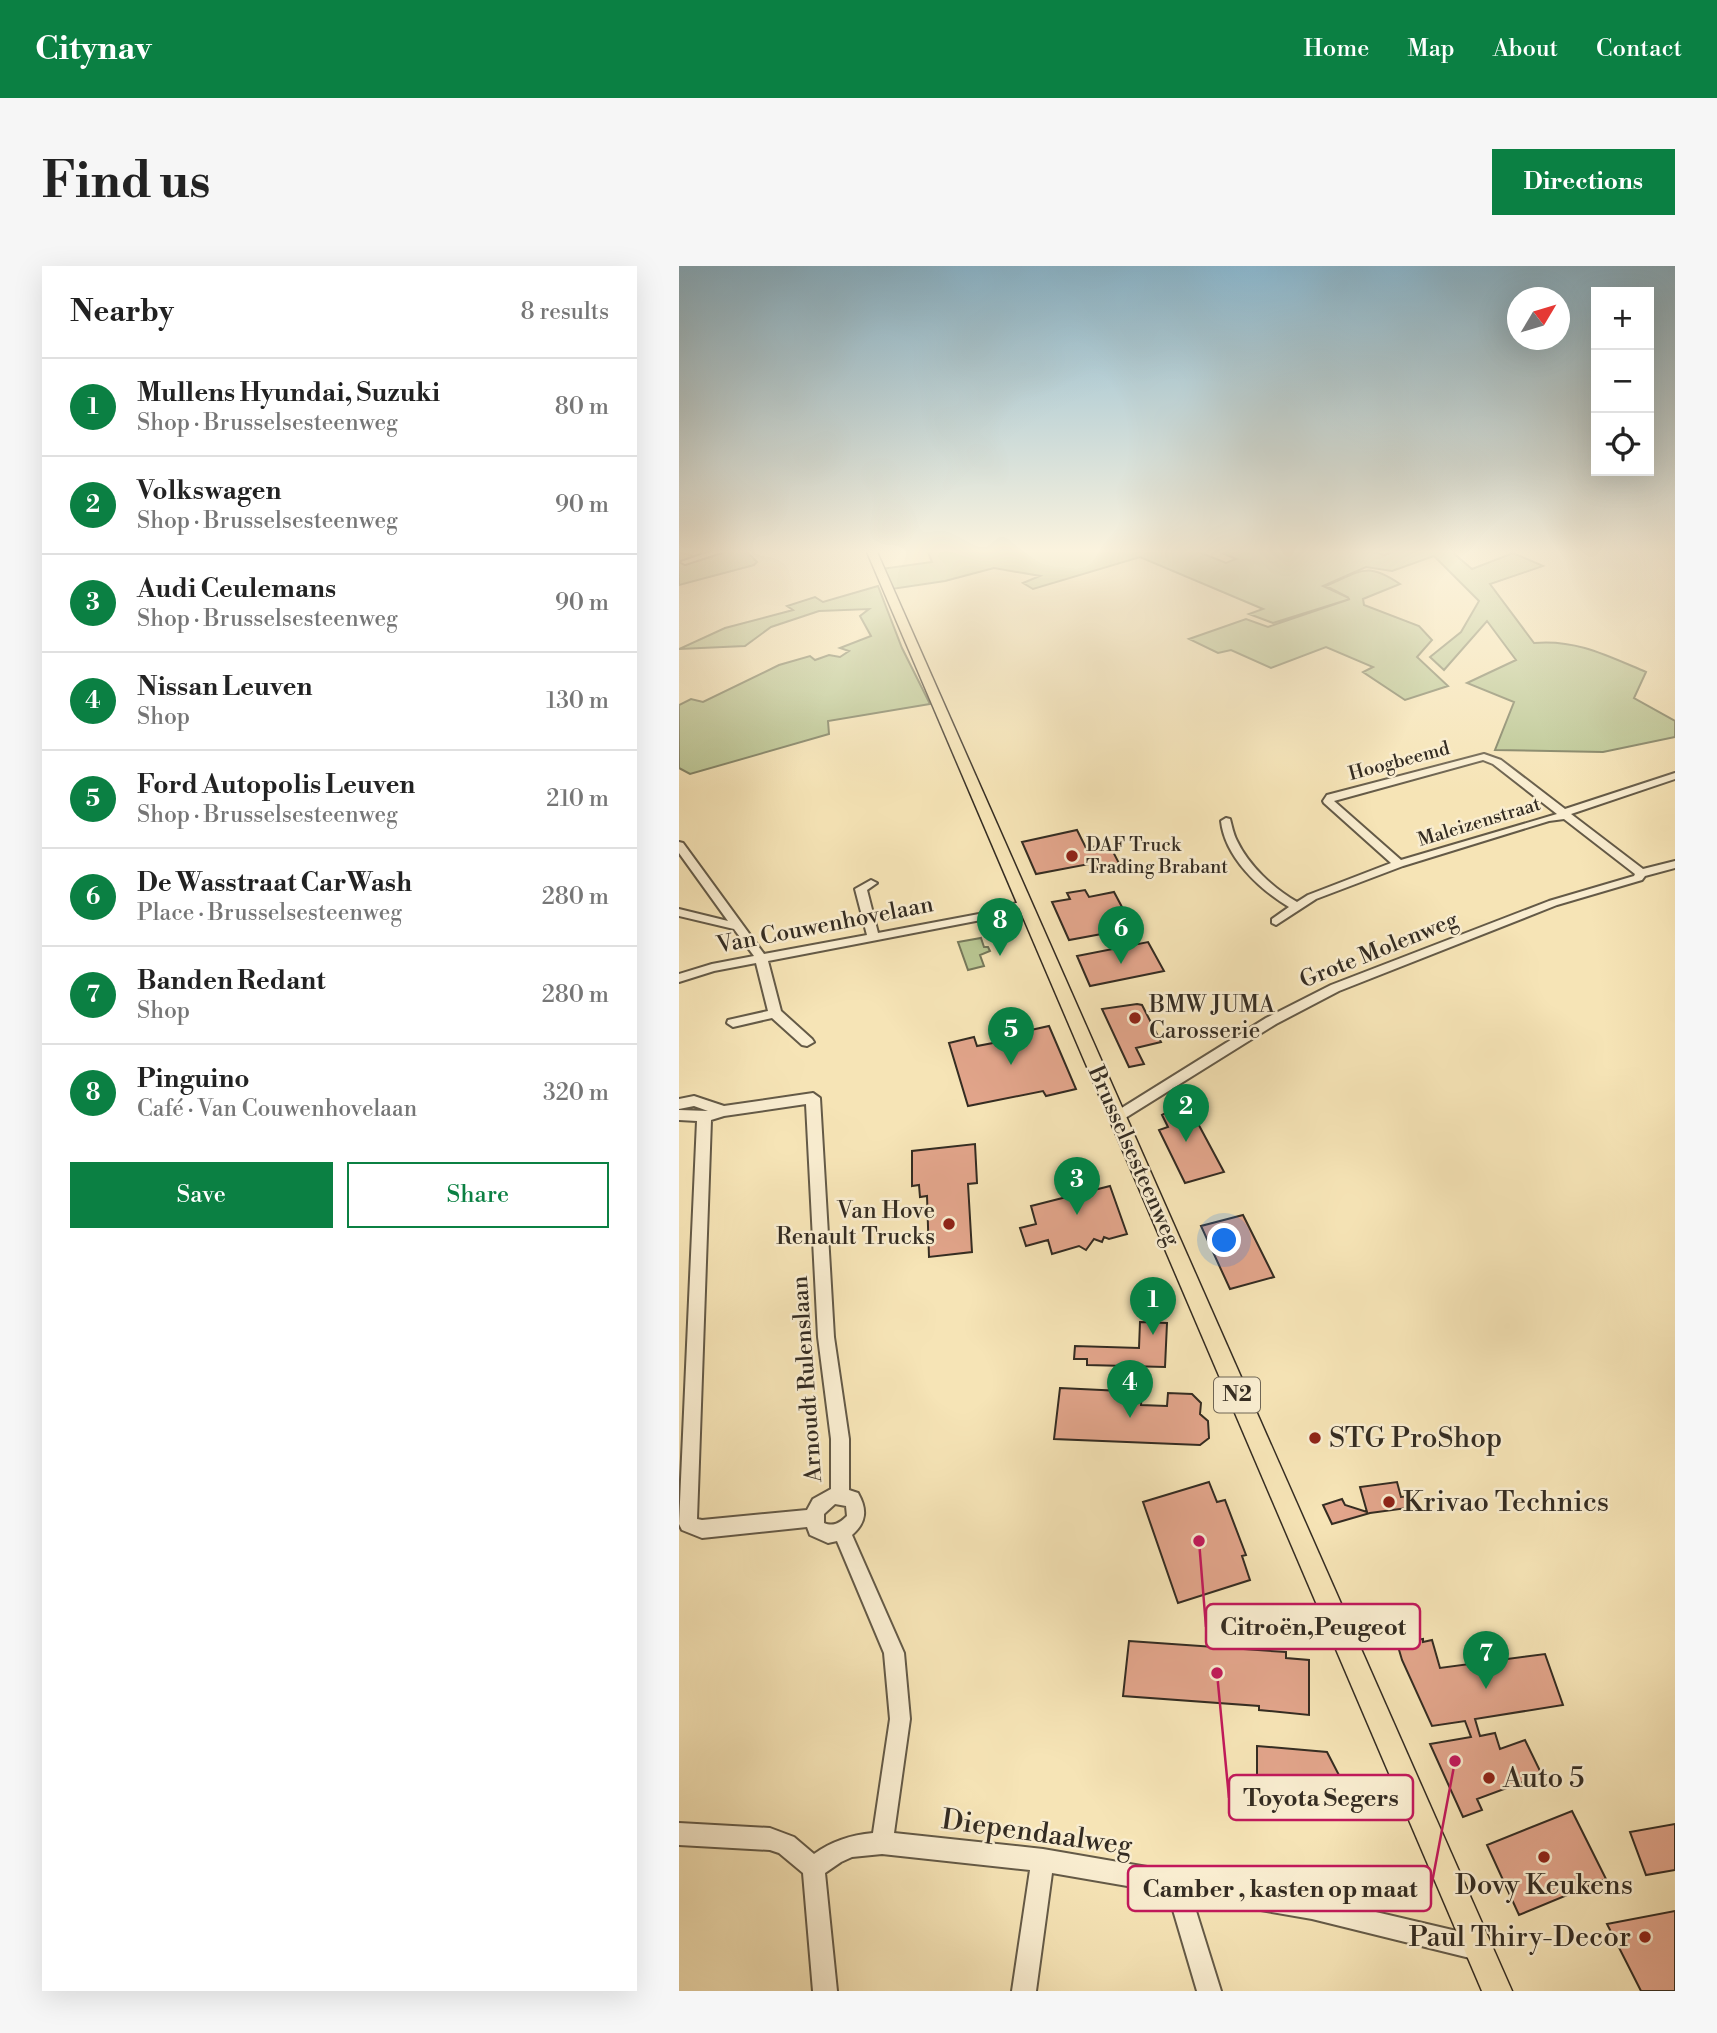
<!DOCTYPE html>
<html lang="en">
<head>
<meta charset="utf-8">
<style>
  body { margin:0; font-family:"Libre Bodoni",serif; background:#f6f6f6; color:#222 }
  .controls { position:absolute; right:21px; top:21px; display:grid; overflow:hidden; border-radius:0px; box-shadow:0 7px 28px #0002 }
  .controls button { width:63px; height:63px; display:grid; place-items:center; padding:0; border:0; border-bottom:2px solid #e0e0e0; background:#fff; color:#222; font:35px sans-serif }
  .compass { position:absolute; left:828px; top:21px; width:63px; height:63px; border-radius:50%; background:#fff; box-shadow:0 7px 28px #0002; rotate:52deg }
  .you { position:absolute; left:546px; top:975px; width:24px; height:24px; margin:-18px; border:5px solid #fff; border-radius:50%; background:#1a73e8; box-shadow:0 0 0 10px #1a73e833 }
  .badge { display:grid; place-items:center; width:46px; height:46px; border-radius:50%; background:#0b8043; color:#fff; font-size:23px; font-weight:700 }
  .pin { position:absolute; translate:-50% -58px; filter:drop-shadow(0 2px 4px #0008) }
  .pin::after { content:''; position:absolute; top:37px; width:24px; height:21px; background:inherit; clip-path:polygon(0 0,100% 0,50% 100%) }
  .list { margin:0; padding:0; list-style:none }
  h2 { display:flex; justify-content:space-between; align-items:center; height:91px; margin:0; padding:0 28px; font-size:30px }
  h2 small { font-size:23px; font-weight:400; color:#767676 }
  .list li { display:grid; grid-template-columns:46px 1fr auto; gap:21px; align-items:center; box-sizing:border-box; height:98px; padding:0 28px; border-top:2px solid #e0e0e0 }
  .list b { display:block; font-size:26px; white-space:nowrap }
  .list p { margin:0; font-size:23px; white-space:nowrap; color:#767676 }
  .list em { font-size:23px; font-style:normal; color:#767676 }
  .actions { display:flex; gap:14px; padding:21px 28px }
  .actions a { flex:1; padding:16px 0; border:2px solid #0b8043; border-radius:0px; text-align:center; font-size:24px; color:#0b8043 }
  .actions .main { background:#0b8043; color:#fff }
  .icon { flex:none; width:38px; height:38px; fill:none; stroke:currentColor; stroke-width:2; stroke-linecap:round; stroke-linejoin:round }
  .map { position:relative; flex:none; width:996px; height:1725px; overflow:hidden; border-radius:0px }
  header { display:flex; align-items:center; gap:42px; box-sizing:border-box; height:98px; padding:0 35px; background:#0b8043; color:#fff }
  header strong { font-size:33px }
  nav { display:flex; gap:38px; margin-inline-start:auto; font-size:24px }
  .intro { display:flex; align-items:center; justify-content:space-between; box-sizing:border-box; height:168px; padding:0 42px }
  h1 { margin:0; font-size:49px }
  .button { padding:18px 32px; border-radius:0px; background:#0b8043; color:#fff; font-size:24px; font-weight:700 }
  main { display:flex; gap:42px; padding:0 42px }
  aside { flex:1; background:#fff; border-radius:0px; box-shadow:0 7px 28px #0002 }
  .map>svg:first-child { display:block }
</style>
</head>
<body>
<header>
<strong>Citynav</strong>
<nav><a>Home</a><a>Map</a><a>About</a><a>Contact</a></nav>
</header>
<div class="intro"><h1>Find us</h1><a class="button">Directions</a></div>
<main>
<aside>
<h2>Nearby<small>8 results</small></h2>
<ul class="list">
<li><span class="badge">1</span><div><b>Mullens Hyundai, Suzuki</b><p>Shop · Brusselsesteenweg</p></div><em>80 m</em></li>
<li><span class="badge">2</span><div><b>Volkswagen</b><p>Shop · Brusselsesteenweg</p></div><em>90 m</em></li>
<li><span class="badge">3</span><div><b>Audi Ceulemans</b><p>Shop · Brusselsesteenweg</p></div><em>90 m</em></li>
<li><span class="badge">4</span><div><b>Nissan Leuven</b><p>Shop</p></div><em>130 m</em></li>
<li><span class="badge">5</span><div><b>Ford Autopolis Leuven</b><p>Shop · Brusselsesteenweg</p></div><em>210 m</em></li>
<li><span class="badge">6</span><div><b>De Wasstraat CarWash</b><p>Place · Brusselsesteenweg</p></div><em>280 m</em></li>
<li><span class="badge">7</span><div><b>Banden Redant</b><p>Shop</p></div><em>280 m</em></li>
<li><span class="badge">8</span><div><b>Pinguino</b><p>Café · Van Couwenhovelaan</p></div><em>320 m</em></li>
</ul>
<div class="actions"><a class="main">Save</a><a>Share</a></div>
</aside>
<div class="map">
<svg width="996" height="1725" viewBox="0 0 996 1725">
  <rect width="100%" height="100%" fill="#f6e4b6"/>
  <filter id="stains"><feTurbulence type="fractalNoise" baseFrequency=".00286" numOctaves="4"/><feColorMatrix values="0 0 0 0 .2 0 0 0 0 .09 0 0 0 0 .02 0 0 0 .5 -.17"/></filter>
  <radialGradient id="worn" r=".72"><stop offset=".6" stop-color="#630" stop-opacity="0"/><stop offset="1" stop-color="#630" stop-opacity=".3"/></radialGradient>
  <path fill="#b8c591" stroke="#76785a" stroke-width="2" d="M0,286L22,292L42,286H68L78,296L75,299L0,319Z
    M249,286H520L547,297L557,293L541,286H695L705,289L714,286H773L793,303L834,287L864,300L811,318L855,377C897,373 929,390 967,406L955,432L996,455V471L924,486L816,484L835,436L788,417L837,394L808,355L765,404L751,391L782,366L800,335L755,290L713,305L687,301L644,320L670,332L647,320C682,305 688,295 721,318L684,333L685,339L740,360L753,374L738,391L769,420L726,434L684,406L694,401L647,381L592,402L552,384L539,387L510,373L567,353L589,361L671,333L594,357L570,348L584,343L461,291L354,323L344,317L361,310L315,302L266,315L213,323L202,303L253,296Z
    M199,320L223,382L251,438L149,455L150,468L11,508L0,502V439L12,433L24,436L100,399L131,390L136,394L150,389L161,391L170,385L161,382L192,370L181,350L190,343L140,345L92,361L66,380L0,383L46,362L114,344L108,340L136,331L144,336Z
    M302,672L305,681H309L311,685L301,689L305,700L289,704L279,676Z"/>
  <path fill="#e2a58b" stroke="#342c22" stroke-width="2" d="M398,564L407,582L430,578L443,603L421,608L415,597L357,608L343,576Z
    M406,624L410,631L435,626L452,658L426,663L428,667L390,674L373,636L391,633L388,627Z
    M469,676L485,705L411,720L398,690Z
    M458,738L463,739L482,776L457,782L465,798L450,801L423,743Z
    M370,760L397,823L367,830L364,825L289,840L270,777L295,771L298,780L345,771L343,766Z
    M508,837L545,906L506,917L480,864L489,861L483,849L492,844L490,841Z
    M296,878L298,917L289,918L293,986L250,991L248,930L241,931L240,919L233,920V885Z
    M431,920L448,968L430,973L425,971L423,976L415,973L407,984L400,980L373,988L369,974L347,980L341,962L357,958L352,940Z
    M564,949L595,1011L551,1023L522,960Z
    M461,1056L488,1057L486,1101L408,1099V1093H395L396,1080L460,1082Z
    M381,1122L463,1126L462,1139L488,1140L489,1127L513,1128L522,1137L521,1148L529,1155L530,1172L521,1179L375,1173Z
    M530,1216L538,1236L546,1234L567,1289L563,1290L571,1314L499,1337L464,1236Z
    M718,1216L722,1231L733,1230L736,1241L691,1247L653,1258L644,1239L663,1233L666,1239L688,1246L681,1221Z
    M744,1373V1376L753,1374L761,1402L866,1388L884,1439L796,1453L801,1470L816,1467L821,1483L846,1474L863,1509L798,1533L803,1544L784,1551L751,1478L792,1471L786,1455L753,1460L723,1394L718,1377Z
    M450,1375L607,1386V1392L630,1394V1449L580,1444V1440L444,1430Z
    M578,1480L648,1486L662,1513L663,1536L578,1531Z
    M893,1545L927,1613L840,1649L808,1579Z
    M996,1558V1604L967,1609L951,1566Z
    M996,1645V1725H962L928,1658Z"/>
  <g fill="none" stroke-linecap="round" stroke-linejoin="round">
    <defs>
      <path id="minor" d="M30,286H43L6,298L2,296Z
        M805,488L822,494L886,543L996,507V513L892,548L964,603L996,595V602L966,610L963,614L878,639L660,725L597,758L443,854H433L431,851L433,848L587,752L652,719L870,635L955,610L956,608L885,553L870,555L724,600L637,633L597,659L593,657V653L610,641C580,623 546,591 542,555L547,552L551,553C553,560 554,567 558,575C570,600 594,622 618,636L629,629L712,597L645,537L644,535L648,529ZM804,494L814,498L878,548L722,594L655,535Z
        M0,576L4,577L85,688L188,669L176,623L192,614L198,617L188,624L199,667L300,648L344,635L350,638L348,640L302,654L89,695L102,745L133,773L135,776L128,780L123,779L93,752L54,761L48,757L49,754L89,745L77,697L35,705L0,716V708L33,698L75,690L55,663L0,650V643L49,655L0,587Z
        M134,827L141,832L155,1071L170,1173V1224L179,1227C188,1243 188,1256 173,1269L225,1387L231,1453L215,1567L364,1583L497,1606L633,1631L799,1670L807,1674L811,1682L807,1690L799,1694L633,1653L513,1632L542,1725H518L489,1627L373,1607L357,1725H333L351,1604L203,1588L173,1591L162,1596L146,1607L158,1725H134L124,1607L100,1587L91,1584L0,1579V1557L91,1562L115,1571L135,1588C153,1575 172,1569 194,1567L211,1453L205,1387L158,1275L149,1277L131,1269L128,1261L23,1272L3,1264L0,1258L18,855L0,854V844L29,845L15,840L0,843V833L15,830L45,840ZM127,838L139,1071L152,1173V1223L134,1233L128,1244L23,1254L18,1253L32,854L45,850ZM156,1238L167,1240L168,1250C161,1257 154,1261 145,1257V1248Z"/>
      <path id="major" d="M188,286H198L833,1725H803Z"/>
    </defs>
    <use href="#minor" stroke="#645a47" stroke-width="4"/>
    <use href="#major" stroke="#342c22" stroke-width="3"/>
    <use href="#minor" fill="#f9edd0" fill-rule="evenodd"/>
    <use href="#major" fill="#f6e4b6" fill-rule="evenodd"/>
  </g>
  <linearGradient id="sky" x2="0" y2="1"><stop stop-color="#8ab8d0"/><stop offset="0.54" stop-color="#fbf3de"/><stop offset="1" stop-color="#fbf3de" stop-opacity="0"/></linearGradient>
  <rect width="996" height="528" fill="url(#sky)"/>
  <g fill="#8f2418" stroke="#f9edd0" stroke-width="2.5">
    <circle cx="393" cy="590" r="7"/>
    <circle cx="456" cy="752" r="7"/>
    <circle cx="270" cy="958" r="7"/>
    <circle cx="636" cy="1172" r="7"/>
    <circle cx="710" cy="1236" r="7"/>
    <circle cx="810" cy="1512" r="7"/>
    <circle cx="865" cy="1591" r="7"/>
    <circle cx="966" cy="1671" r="7"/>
  </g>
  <g text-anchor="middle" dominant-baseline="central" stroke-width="5" stroke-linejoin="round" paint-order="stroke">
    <g font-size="19" fill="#342c22" stroke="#f9edd0">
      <text transform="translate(720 495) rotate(-15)">Hoogbeemd</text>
      <text transform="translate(800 556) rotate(-17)">Maleizenstraat</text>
    </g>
    <g font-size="19" fill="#342c22" stroke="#f9edd0" text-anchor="start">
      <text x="407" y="579">DAF Truck<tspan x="407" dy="22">Trading Brabant</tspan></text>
    </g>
    <rect fill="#f9edd0" stroke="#6f6656" stroke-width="2" x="535" y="1111.5" width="46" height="35" rx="5"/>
    <g font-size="21" font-weight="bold" fill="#342c22">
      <text x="558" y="1129">N2</text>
    </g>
    <g font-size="23" fill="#342c22" stroke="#f9edd0">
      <text transform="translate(146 659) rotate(-11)">Van Couwenhovelaan</text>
      <text transform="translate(700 684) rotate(-22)">Grote Molenweg</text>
      <text transform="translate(455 890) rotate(66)">Brusselsesteenweg</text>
      <text transform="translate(128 1113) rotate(-94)">Arnoudt Rulenslaan</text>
    </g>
    <g font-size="23" fill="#342c22" stroke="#f9edd0" text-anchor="start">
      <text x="470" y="739">BMW JUMA<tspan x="470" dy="26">Carosserie</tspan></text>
      <text x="256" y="945" text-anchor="end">Van Hove<tspan x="256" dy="26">Renault Trucks</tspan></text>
    </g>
    <g font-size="28" fill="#342c22" stroke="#f9edd0" text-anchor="start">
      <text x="650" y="1172">STG ProShop</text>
      <text x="724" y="1236">Krivao Technics</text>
      <text x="824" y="1512">Auto 5</text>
      <text x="865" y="1619" text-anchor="middle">Dovy Keukens</text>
      <text x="952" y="1671" text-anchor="end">Paul Thiry-Decor</text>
    </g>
    <g font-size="28" fill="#342c22" stroke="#f9edd0">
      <text transform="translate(358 1567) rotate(8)">Diependaalweg</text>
    </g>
  </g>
  <path fill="none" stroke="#c2185b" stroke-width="2.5" d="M520 1275L527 1361M538 1407L550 1532M776 1495L752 1622"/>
  <g fill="#c2185b" stroke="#f9edd0" stroke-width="2.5">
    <circle cx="520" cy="1275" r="7"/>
    <circle cx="538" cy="1407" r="7"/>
    <circle cx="776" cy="1495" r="7"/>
  </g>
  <g fill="#f9edd0" stroke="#c2185b" stroke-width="2.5">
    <rect x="527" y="1338" width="214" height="45" rx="7"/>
    <rect x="550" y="1509" width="184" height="45" rx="7"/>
    <rect x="449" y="1600" width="303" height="45" rx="7"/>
  </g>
  <g font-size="24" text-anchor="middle" font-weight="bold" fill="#342c22">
    <text x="634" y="1369">Citroën,Peugeot</text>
    <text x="642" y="1540">Toyota Segers</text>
    <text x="601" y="1631">Camber , kasten op maat</text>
  </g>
  <rect width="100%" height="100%" filter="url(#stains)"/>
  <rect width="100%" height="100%" fill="url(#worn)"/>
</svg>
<div class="controls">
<button>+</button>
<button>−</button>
<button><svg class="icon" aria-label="locate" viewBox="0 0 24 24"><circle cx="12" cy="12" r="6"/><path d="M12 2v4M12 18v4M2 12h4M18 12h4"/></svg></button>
</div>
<svg class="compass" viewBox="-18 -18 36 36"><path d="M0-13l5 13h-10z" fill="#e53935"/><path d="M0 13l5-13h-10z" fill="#767676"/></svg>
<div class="you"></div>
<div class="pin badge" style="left:474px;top:1069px">1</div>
<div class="pin badge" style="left:507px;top:876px">2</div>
<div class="pin badge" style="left:398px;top:949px">3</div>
<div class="pin badge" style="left:451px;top:1152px">4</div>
<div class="pin badge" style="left:332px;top:799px">5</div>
<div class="pin badge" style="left:442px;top:698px">6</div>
<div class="pin badge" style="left:807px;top:1423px">7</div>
<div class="pin badge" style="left:321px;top:690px">8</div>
</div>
</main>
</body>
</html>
